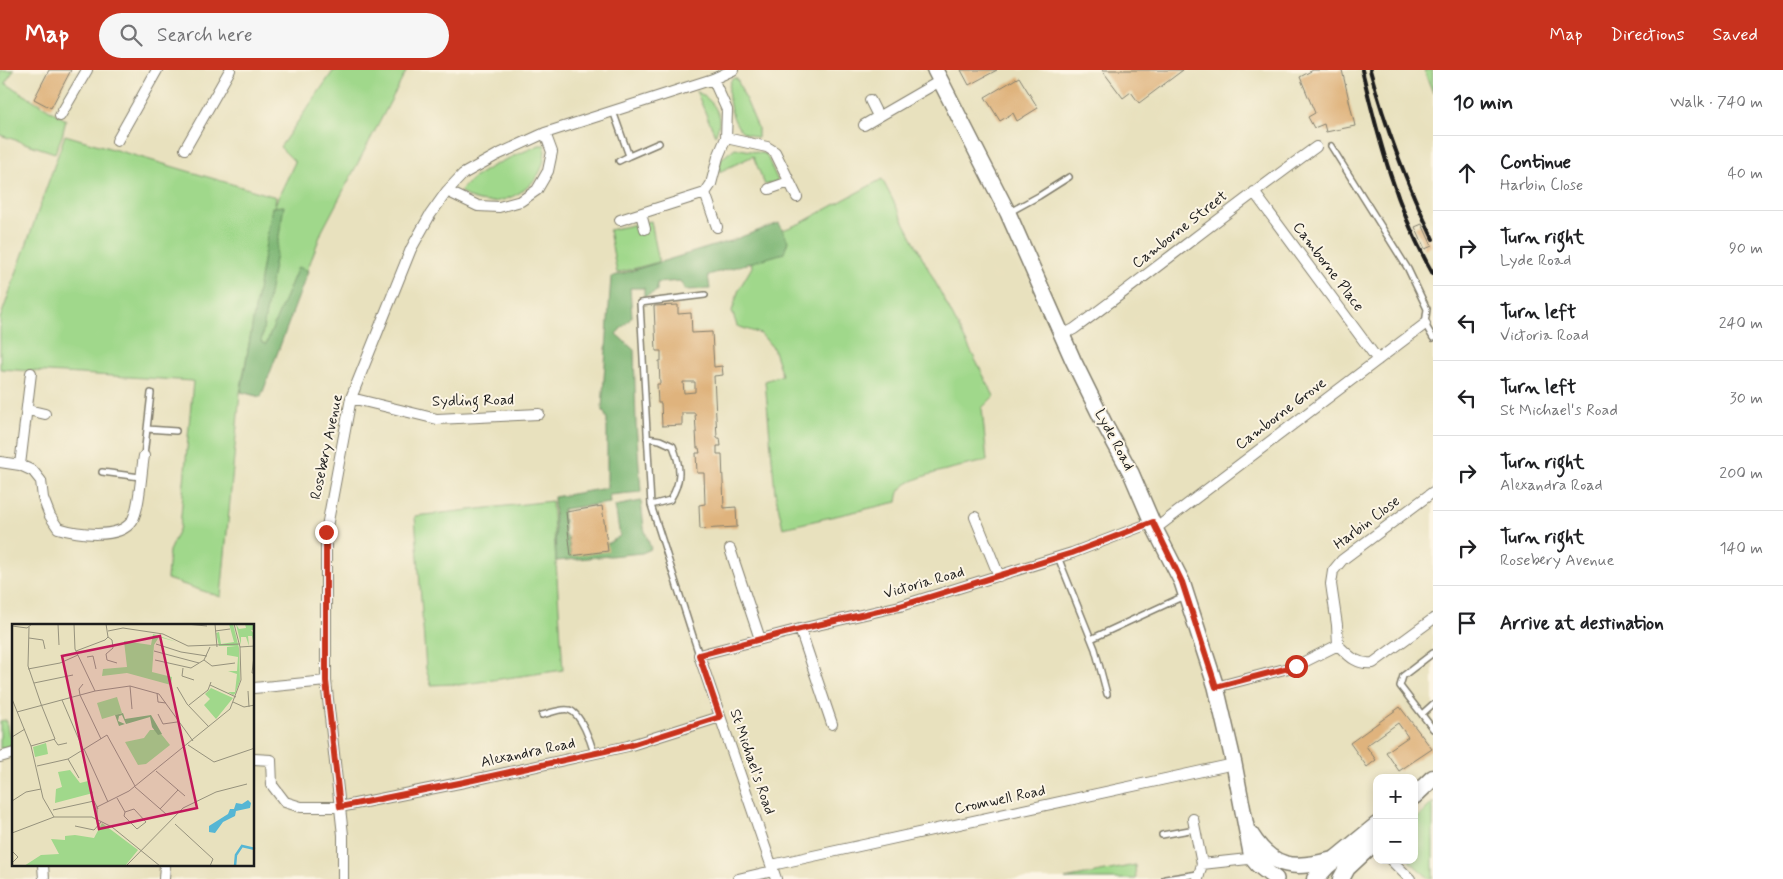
<!DOCTYPE html>
<html lang="en">
<head>
<meta charset="utf-8">
<style>
  body { margin:0; font-family:Mynerve,sans-serif; background:#f6f6f6; color:#202124 }
  .controls { position:absolute; right:15px; bottom:15px; display:grid; overflow:hidden; border-radius:10px; box-shadow:0 2px 8px #0003 }
  .controls button { width:45px; height:45px; display:grid; place-items:center; padding:0; border:0; border-bottom:1px solid #e0e0e0; background:#fff; color:#202124; font:25px sans-serif }
  .stop { position:absolute; width:15px; height:15px; margin:-11px; border:4px solid #c8321e; border-radius:50%; background:#fff }
  .stop.end { background:#c8321e; border-color:#fff; box-shadow:0 1px 5px #0008 }
  .list { margin:0; padding:0; list-style:none }
  h2 { display:flex; justify-content:space-between; align-items:center; height:65px; margin:0; padding:0 20px; font-size:21px }
  h2 small { font-size:16px; font-weight:400; color:#757577 }
  .list li { display:grid; grid-template-columns:32px 1fr auto; gap:15px; align-items:center; box-sizing:border-box; height:75px; padding:0 20px; border-top:1px solid #e0e0e0 }
  .list b { display:block; font-size:19px; white-space:nowrap }
  .list p { margin:0; font-size:16px; white-space:nowrap; color:#757577 }
  .list em { font-size:16px; font-style:normal; color:#757577 }
  .icon { flex:none; width:28px; height:28px; fill:none; stroke:currentColor; stroke-width:2; stroke-linecap:round; stroke-linejoin:round }
  .map { position:relative; flex:none; width:1433px; height:809px; overflow:hidden }
  header { display:flex; align-items:center; gap:30px; box-sizing:border-box; height:70px; padding:0 25px; background:#c8321e; color:#fff }
  header strong { font-size:24px }
  nav { display:flex; gap:28px; margin-inline-start:auto; font-size:18px }
  .search { width:350px; height:45px; background:#f6f6f6; display:flex; align-items:center; gap:12px; box-sizing:border-box; padding:0 18px; border-radius:28px; color:#757577; font-size:19px }
  main { display:flex }
  aside { flex:1; background:#fff }
  .map>svg:first-child { display:block }
</style>
</head>
<body>
<header>
<strong>Map</strong>
<div class="search"><svg class="icon" aria-label="search" viewBox="0 0 24 24"><circle cx="10" cy="10" r="6"/><path d="M15 15l6 6"/></svg>Search here</div>
<nav><a>Map</a><a>Directions</a><a>Saved</a></nav>
</header>
<main>
<div class="map">
<svg width="1433" height="809" viewBox="0 0 1433 809">
  <rect width="100%" height="100%" fill="#fcf5e5"/>
  <filter id="ink" filterUnits="userSpaceOnUse"><feTurbulence type="fractalNoise" baseFrequency=".02" numOctaves="2"/><feDisplacementMap in="SourceGraphic" scale="10" xChannelSelector="R" yChannelSelector="G"/><feConvolveMatrix kernelMatrix="1 2 1 2 8 2 1 2 1" color-interpolation-filters="sRGB"/></filter>
  <filter id="wash" filterUnits="userSpaceOnUse"><feTurbulence type="fractalNoise" baseFrequency=".0096" numOctaves="4" result="noise"/><feDisplacementMap in="SourceGraphic" scale="20" xChannelSelector="R" yChannelSelector="G"/><feGaussianBlur stdDeviation="1.12" result="paint"/><feColorMatrix in="noise" values="0 0 0 0 0 0 0 0 0 0 0 0 0 0 0 0 0 1.4 0 .05"/><feComposite in="paint" operator="in"/></filter>
  <g filter="url(#wash)">
    <rect width="100%" height="100%" fill="#e8e1be"/>
    <path fill="#a0d88b" stroke="#5e7a54" d="M0,0H14L5,13L66,50L62,66L55,83L0,65Z
      M334,0H407L322,161L260,327L242,322L276,132L295,92L280,77Z
      M1424,0H1432L1433,3V23Z
      M733,8L737,9L758,58V68C753,66 746,64 742,61C732,54 723,18 733,8Z
      M696,21C713,30 726,46 715,65Z
      M65,65L276,127L240,323L221,527L167,509L169,481L180,457L193,311L0,299V249Z
      M539,75H545C545,85 544,96 538,105C523,129 483,143 460,121C481,97 511,88 539,75Z
      M735,78L766,84L778,111L765,115L753,86L719,102L721,89Z
      M882,109L994,326L982,338L987,391C968,395 913,405 902,418C898,422 898,427 897,432L783,458L775,422L765,311L782,305L773,278L761,264L737,256L732,241L739,219L752,197L749,173L801,153Z
      M651,151L659,192L617,203L609,160Z
      M552,431L563,600L458,615L453,614L431,615L426,599L415,446Z
      M6,650L9,666H14V675L0,679V651Z
      M1433,732V809H1430L1408,790H1414V752Z
      M1135,795L1136,809H1065Z"/>
    <path fill="#80b877" stroke="#4e6a4a" d="M284,136L261,272L266,274L298,197L308,201L261,327L241,322L272,137Z
      M779,153L788,171L784,183L708,205L710,219L685,220L680,211L657,213V221L644,227V218H630L632,247L616,264L634,280L636,354L641,422L609,425L610,433L563,439L565,467H568L571,486L607,474L620,466L615,436L641,431L644,458L651,479L642,483L556,491L554,427L607,418V349L602,338L611,207L730,171Z"/>
    <g id="blocks">
      <path fill="#dfb37d" fill-rule="evenodd" d="M49,0H71L51,38L34,29Z
        M961,0H997L969,15Z
        M1102,0H1183L1139,33L1131,22L1123,28Z
        M1313,0H1342L1355,56L1326,62L1324,54L1314,58L1308,47L1315,43L1300,7Z
        M1019,7L1038,38L1017,51L1013,43L1000,51L985,27Z
        M1422,154L1432,176L1425,179L1415,157Z
        M678,235V244L691,243L692,263L712,262L714,297L722,296L723,305L714,306L717,368H720L721,376H717V384H722L724,438L736,437L737,457L700,459L699,435L705,434L704,403H697L696,383H700L699,378H697L695,343H682V355L662,356L661,333H658L657,314H660L659,291H661V281H656L654,236ZM683,312H695V322L684,323Z
        M602,436L608,481L571,486L566,442Z
        M1400,637L1432,679L1399,701L1386,682L1408,667L1398,653L1366,676L1376,690L1367,697L1350,673Z"/>
    </g>
  </g>
  <g filter="url(#ink)">
    <use href="#blocks" fill-opacity="0" stroke="#827e6d" stroke-width="1"/>
    <g fill="none" stroke-linecap="round" stroke-linejoin="round">
      <defs>
        <path id="lane" d="M613,41L629,86L659,73
          M1331,76L1408,199L1427,239L1425,254L1433,268
          M619,91L629,86
          M1008,143L1039,126L1069,107
          M147,359L176,361
          M647,368L660,370L673,376C681,397 682,411 670,430L651,435
          M144,386L151,323
          M102,402L140,407
          M1058,487L1095,579L1107,624
          M1091,569L1184,526
          M1433,583L1403,606L1400,616L1433,659
          M699,585L651,435L640,233L705,225
          M1422,644L1433,634
          M542,645C550,643 562,638 569,640C581,643 591,673 594,683
          M1162,765L1195,759
          M1165,809L1198,804"/>
        <path id="street" d="M870,30L878,46
          M60,46L87,0
          M864,55L940,11
          M726,68L767,77L775,82L797,127
          M117,71L157,0
          M185,79L230,0
          M769,119L789,112
          M447,121L478,136L499,137L521,131L537,120L548,101L552,82L545,63
          M1254,122L1378,290
          M705,123L717,157
          M641,144L645,159
          M620,150L705,123L711,114L718,87L726,68L727,40L713,9
          M1062,265L1074,259C1156,199 1234,136 1316,77
          M351,328L437,349L539,344
          M28,340L45,344
          M0,392L20,395L33,401L41,411L43,428L50,446L58,458C77,464 119,470 132,451C140,438 141,402 144,386
          M20,395L31,303
          M1433,422L1342,490L1333,501L1331,514L1337,555L1338,575C1349,586 1357,595 1373,593L1433,549
          M975,447L999,506
          M1155,459L1425,254
          M730,479L760,569
          M800,559L832,654
          M1216,617L1296,596L1338,575
          M254,618L326,611
          M0,687L14,683
          M254,689L271,690L272,715L285,732L301,737H340L464,712L628,676L720,647
          M1193,749L1202,794
          M1391,790L1410,809
          M43,795L44,809
          M772,795L1234,694
          M164,809L165,795
          M343,809V765L326,611V462L351,328L411,179L430,145L447,121L463,104L497,85L545,63L713,9L733,0
          M738,809L773,801
          M776,809L699,585L800,559L900,536L1072,483L1153,452
          M1198,809L1202,794L1257,788"/>
        <path id="secondary" d="M935,0L1008,143L1073,290L1106,357L1131,403L1155,459L1182,512L1216,617L1234,694L1252,788L1258,795L1276,809
          M1250,763C1273,800 1295,800 1335,789"/>
        <path id="primary" d="M1414,726L1433,708
          M1315,809L1327,796L1377,755
          M1341,809L1347,798L1377,770"/>
      </defs>
      <use href="#lane" stroke="#827e6d" stroke-width="8"/>
      <use href="#street" stroke="#827e6d" stroke-width="12"/>
      <use href="#secondary" stroke="#827e6d" stroke-width="18"/>
      <use href="#primary" stroke="#827e6d" stroke-width="19"/>
      <use href="#lane" stroke="#fff" stroke-width="5"/>
      <use href="#street" stroke="#fff" stroke-width="10"/>
      <use href="#secondary" stroke="#fff" stroke-width="15"/>
      <use href="#primary" stroke="#fff" stroke-width="16"/>
      <path stroke="#1c1c1c" stroke-width="4" d="M1362,0C1379,71 1397,140 1433,204
        M1370,0C1386,59 1407,114 1433,169"/>
    </g>
  </g>
  <g fill="none" stroke-linecap="round" stroke-linejoin="round" filter="url(#ink)">
    <path stroke="#c8321e" stroke-width="6" d="M326,462V611L340,737L464,712L628,676L720,647L699,585L800,559L900,536L1072,483L1153,452L1182,512L1216,617L1296,596"/>
  </g>
  <g text-anchor="middle" dominant-baseline="central" stroke-width="4" stroke-linejoin="round" paint-order="stroke">
    <g font-size="15" fill="#1c1c1c" stroke="#fcf5e5">
      <text transform="translate(1180 160) rotate(-38)">Camborne Street</text>
      <text transform="translate(1328 197) rotate(53)">Camborne Place</text>
      <text transform="translate(473 331) rotate(-1)">Sydling Road</text>
      <text transform="translate(1281 344) rotate(-37)">Camborne Grove</text>
      <text transform="translate(1114 370) rotate(62)">Lyde Road</text>
      <text transform="translate(327 377) rotate(-78)">Rosebery Avenue</text>
      <text transform="translate(1367 453) rotate(-37)">Harbin Close</text>
      <text transform="translate(924 513) rotate(-16)">Victoria Road</text>
      <text transform="translate(528 683) rotate(-12)">Alexandra Road</text>
      <text transform="translate(752 692) rotate(71)">St Michael's Road</text>
      <text transform="translate(1000 730) rotate(-12)">Cromwell Road</text>
    </g>
  </g>
  <g transform="translate(12 554)">
    <rect width="242" height="242" fill="#e8e1be"/>
    <path d="M217,0H221L227,24L228,57L223,70L221,71L216,68H223L225,50L216,47H225L226,33L215,31V23L224,22H207L204,9L207,8L209,20L222,18ZM224,0L227,5L234,4L233,0H242V6H239L242,10V21L240,12H236L237,22L234,13H229V21ZM141,10L165,18L147,13L142,21L140,48L160,53L159,61L115,49L90,52L91,45L115,43L112,17L139,21ZM199,64L221,74L204,95L192,81L198,75L193,70ZM105,73L110,89L90,95L85,79ZM138,106H146L158,121L134,140L126,141L113,118L132,114ZM34,119L36,130L23,133L21,123ZM58,146L68,159L76,157L81,169L43,179L44,165L50,163L46,148ZM90,199L126,226L113,242H12L29,231L47,230L39,215L53,216V212L63,211L82,214Z" fill="#a0d88b"/>
    <path d="M111,89L113,95L139,91L150,110L146,111L140,103L138,93L114,100L110,91L107,92L106,97L113,100L107,102L103,91Z" fill="#80b877"/>
    <path d="M236,176L239,179L238,184L224,187L223,192L211,198L203,209L197,208V202L216,190L218,185H222L224,179L230,180Z" fill="#56b6d4"/>
    <path fill="none" stroke="#56b6d4" stroke-width="2.5" d="M223,242L224,231L230,222L243,225"/>
    <path fill="none" stroke="#96927d" stroke-width="1" d="M46,0L47,21M62,0L63,25L83,67M174,0L195,2M203,0L205,23M0,2L15,4L20,0M17,3L16,42L29,80M96,7L111,4L151,10L176,22L228,20M203,7L218,5M96,13L100,16L101,24L94,30L95,36L105,39M17,14L31,16L33,25M144,20L169,28L195,32M228,23L243,22M64,27L93,16L96,13L94,0M142,27L187,39M242,32L240,49H243M75,33L81,32L84,45M143,36L179,44L192,36L198,23M192,36L200,42L223,39M171,44L170,52L182,56M16,45L48,39L66,31M22,59L61,51M71,60L67,65L68,71L89,115M198,61L224,73M118,62L120,85M165,63L175,80L197,103M236,67L237,83M145,69L146,78L154,79M0,75L19,122L31,174L42,193M50,76L71,125M221,78L232,83L243,81M177,81L196,66L199,58M5,88L83,67L118,62L147,70L181,117M146,90L151,100L165,98M0,113L13,105M42,115L46,121L55,119M176,121L202,138L243,124M19,122L43,115L29,80M72,125L96,178M56,135L67,154M25,142L56,135L95,111L123,162M144,147L173,172M123,163L154,190M105,174L113,188L122,185L134,198L125,205L112,192L113,188M0,177L14,168L29,165M148,185L166,166M41,186L82,177L86,185M85,194V183L117,167L218,85L229,56L228,23L222,0M163,200L201,235L198,242M63,202L82,206L89,198M0,209L42,193H80L100,203L148,242M0,227L6,233L0,239M114,242L171,184L204,168L235,160"/>
    <path fill="#c2185b" fill-opacity="0.15" stroke="#c2185b" stroke-width="2.5" d="M148,12L185,184L87,205L50,32Z"/>
    <rect width="242" height="242" fill="none" stroke="#1c1c1c" stroke-width="2.5"/>
  </g>
</svg>
<div class="controls">
<button>+</button>
<button>−</button>
</div>
<div class="stop" style="left:1296px;top:596px"></div>
<div class="stop end" style="left:326px;top:462px"></div>
</div>
<aside>
<h2>10 min<small>Walk · 740 m</small></h2>
<ul class="list">
<li><svg class="icon" aria-label="ahead" viewBox="0 0 24 24"><path d="M12 20V5M6 11l6-6 6 6"/></svg><div><b>Continue</b><p>Harbin Close</p></div><em>40 m</em></li>
<li><svg class="icon" aria-label="right" viewBox="0 0 24 24"><path d="M7 20v-9h11M14 6l5 5-5 5"/></svg><div><b>Turn right</b><p>Lyde Road</p></div><em>90 m</em></li>
<li><svg class="icon" aria-label="left" viewBox="0 0 24 24"><path d="M17 20v-9H6M10 6l-5 5 5 5"/></svg><div><b>Turn left</b><p>Victoria Road</p></div><em>240 m</em></li>
<li><svg class="icon" aria-label="left" viewBox="0 0 24 24"><path d="M17 20v-9H6M10 6l-5 5 5 5"/></svg><div><b>Turn left</b><p>St Michael's Road</p></div><em>30 m</em></li>
<li><svg class="icon" aria-label="right" viewBox="0 0 24 24"><path d="M7 20v-9h11M14 6l5 5-5 5"/></svg><div><b>Turn right</b><p>Alexandra Road</p></div><em>200 m</em></li>
<li><svg class="icon" aria-label="right" viewBox="0 0 24 24"><path d="M7 20v-9h11M14 6l5 5-5 5"/></svg><div><b>Turn right</b><p>Rosebery Avenue</p></div><em>140 m</em></li>
<li><svg class="icon" aria-label="arrive" viewBox="0 0 24 24"><path d="M6 21V4h12l-3 4 3 4H6"/></svg><div><b>Arrive at destination</b></div></li>
</ul>
</aside>
</main>
</body>
</html>
